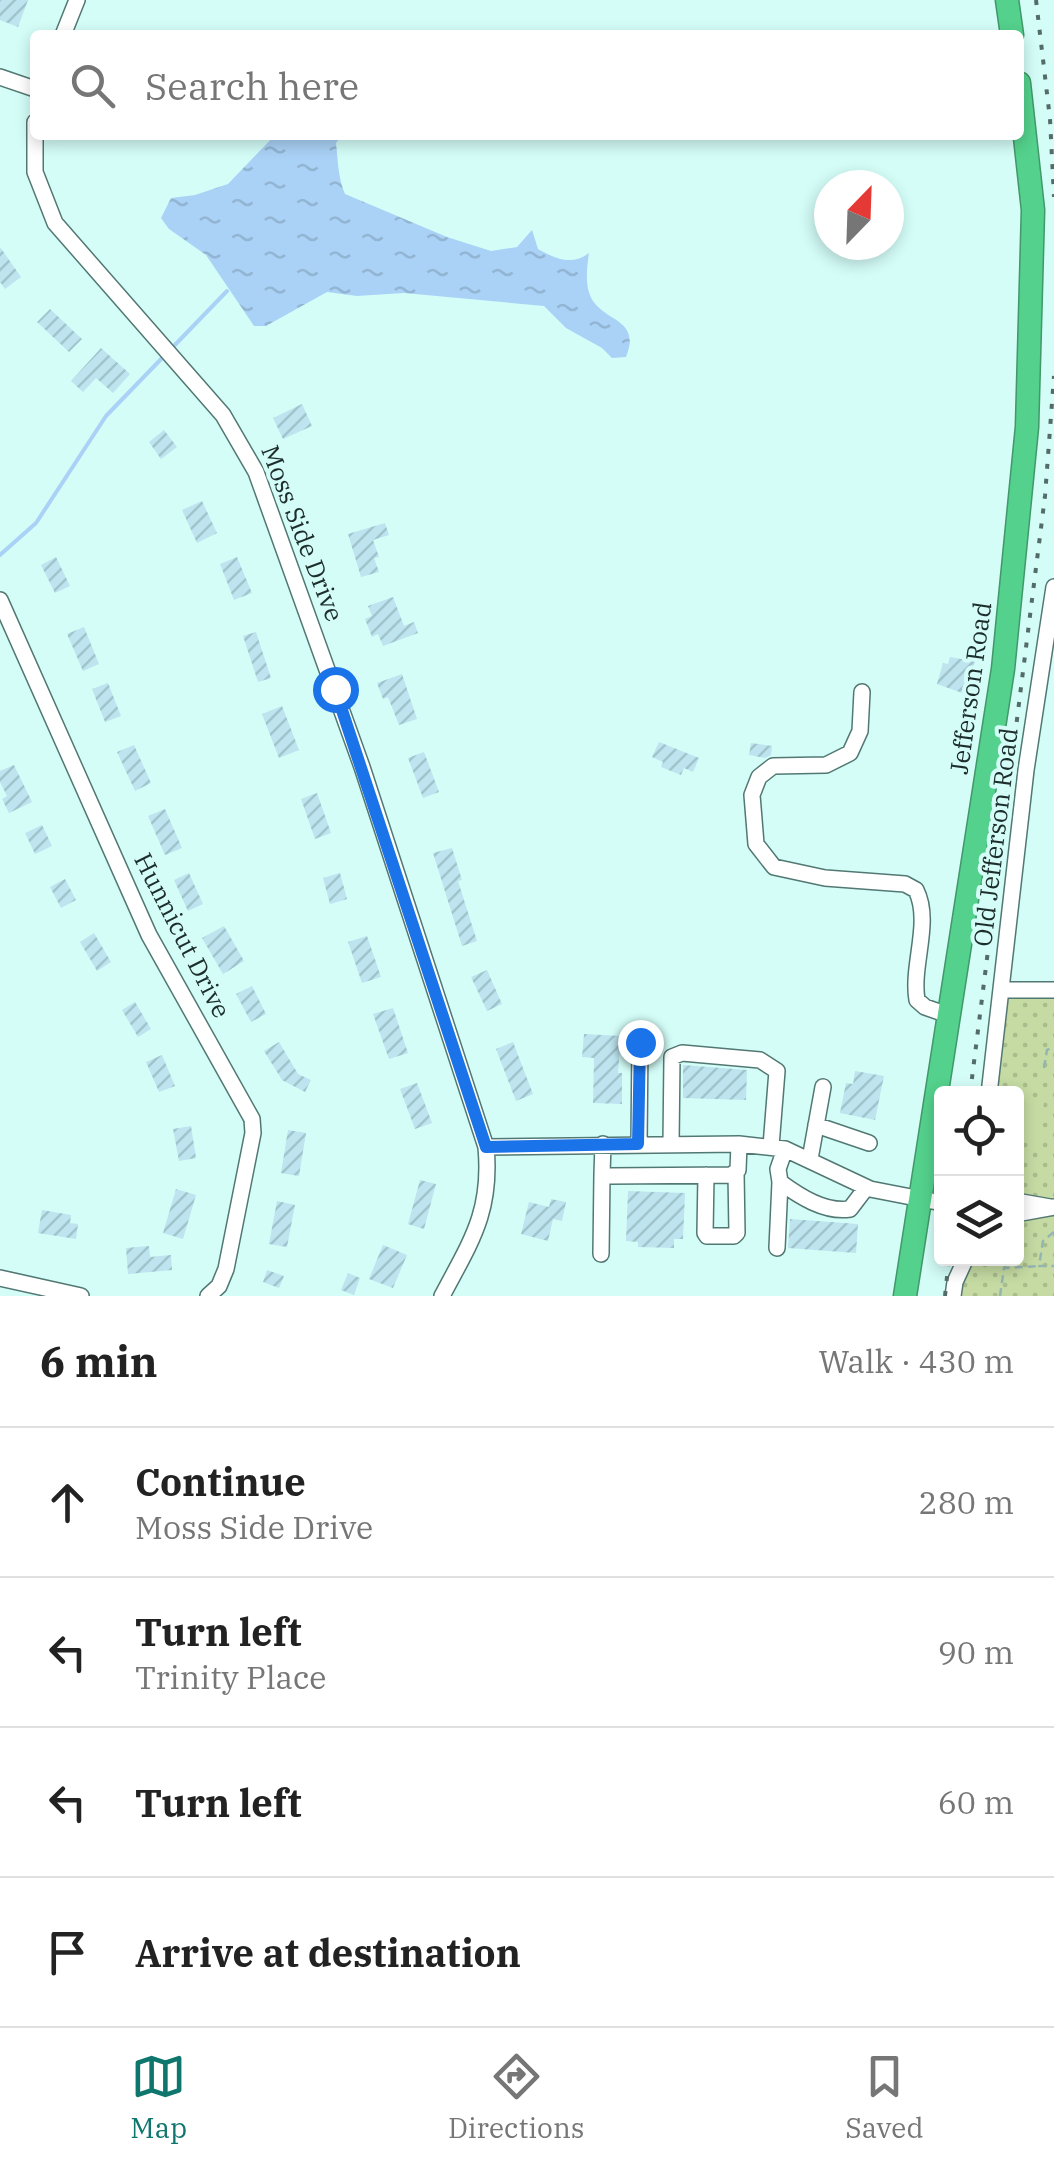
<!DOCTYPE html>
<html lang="en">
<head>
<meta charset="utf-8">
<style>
  body { margin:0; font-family:"IBM Plex Serif",serif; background:#f2f2f2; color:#222 }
  .controls { position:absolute; right:30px; bottom:30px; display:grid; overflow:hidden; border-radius:10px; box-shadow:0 5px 15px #0003 }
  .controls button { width:90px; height:90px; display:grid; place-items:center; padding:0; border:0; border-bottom:2px solid #e0e0e0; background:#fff; color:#222; font:50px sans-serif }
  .compass { position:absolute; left:814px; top:170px; width:90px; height:90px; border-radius:50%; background:#fff; box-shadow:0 5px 15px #0003; rotate:23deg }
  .stop { position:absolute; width:30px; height:30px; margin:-22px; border:8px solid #1a73e8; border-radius:50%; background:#fff }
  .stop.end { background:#1a73e8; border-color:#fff; box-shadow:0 2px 10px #0008 }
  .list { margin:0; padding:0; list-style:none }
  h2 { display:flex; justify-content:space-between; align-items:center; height:130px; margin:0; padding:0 40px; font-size:42px }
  h2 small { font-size:32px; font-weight:400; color:#767676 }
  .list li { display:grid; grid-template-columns:65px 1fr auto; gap:30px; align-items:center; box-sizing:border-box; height:150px; padding:0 40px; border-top:2px solid #e0e0e0 }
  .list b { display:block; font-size:38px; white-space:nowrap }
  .list p { margin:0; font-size:32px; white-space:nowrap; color:#767676 }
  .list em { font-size:32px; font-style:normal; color:#767676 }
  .icon { flex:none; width:55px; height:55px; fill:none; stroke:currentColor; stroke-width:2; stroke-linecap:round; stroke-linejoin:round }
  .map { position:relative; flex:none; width:1054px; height:1296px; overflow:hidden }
  .search { position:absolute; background:#fff; box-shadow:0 5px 15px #0003; left:30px; right:30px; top:30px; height:110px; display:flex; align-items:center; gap:25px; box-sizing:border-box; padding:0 35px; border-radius:10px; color:#767676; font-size:38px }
  .sheet { height:730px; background:#fff }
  nav { display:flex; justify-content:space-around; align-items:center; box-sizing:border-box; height:140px; border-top:2px solid #e0e0e0; background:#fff; font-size:28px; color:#767676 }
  nav a { display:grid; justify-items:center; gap:5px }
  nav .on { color:#0f766e }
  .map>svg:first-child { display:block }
</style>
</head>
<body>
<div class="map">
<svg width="1054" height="1296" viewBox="0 0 1054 1296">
  <defs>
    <pattern id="grass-dots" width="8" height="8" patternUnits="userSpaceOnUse" patternTransform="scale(2.5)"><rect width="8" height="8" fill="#c5dba3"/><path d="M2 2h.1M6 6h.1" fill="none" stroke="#a9bc8c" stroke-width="1.8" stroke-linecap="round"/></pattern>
    <pattern id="water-ripples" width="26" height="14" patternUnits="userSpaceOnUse" patternTransform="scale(2.5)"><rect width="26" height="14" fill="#aad2f6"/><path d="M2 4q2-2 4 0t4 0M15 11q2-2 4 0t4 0" fill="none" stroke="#92b5d3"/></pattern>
    <pattern id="building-hatch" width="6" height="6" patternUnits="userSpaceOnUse" patternTransform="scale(2.5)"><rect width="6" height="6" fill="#bde4ef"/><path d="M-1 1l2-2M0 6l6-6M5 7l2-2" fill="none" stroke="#a2c4cd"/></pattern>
  </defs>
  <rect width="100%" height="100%" fill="#d4fdf8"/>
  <path fill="url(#grass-dots)" d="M1054,981V1296H960L965,1259L1016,1258V1094L985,1093L1002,983Z"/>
  <path fill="#c5dba3" d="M1025,1098L1044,1101L1039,1141L1020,1139Z"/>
  <path fill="url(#water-ripples)" d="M275,135H342L336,143C338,160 338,178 345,194L447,237L491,251L517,247L532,230L538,249C556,259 572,266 589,253C587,268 584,287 593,301C607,322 641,320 626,357L612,358L602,348L566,328L544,306L404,293L357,296L327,292L266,326H254L206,255L169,229L161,218L171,198L195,195L228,184Z"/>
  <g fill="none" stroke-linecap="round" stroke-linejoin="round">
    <path stroke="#aad2f6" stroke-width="4" d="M172,348L227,291
      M0,555L36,523L106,416L165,355"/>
  </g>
  <path fill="url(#building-hatch)" d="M0,0H28L18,27L0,20Z
    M0,247L21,277L5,289L0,282Z
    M50,309L82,339L69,352L37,322Z
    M101,348L130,374L113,393L96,378L83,392L71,381Z
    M302,404L312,426L283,439L273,418Z
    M164,430L177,447L161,459L149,442Z
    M202,501L217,533L197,543L182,510Z
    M385,523L389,535L373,540L379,557L374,558L379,572L361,577L348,534Z
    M56,557L70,586L55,593L41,565Z
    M237,557L252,593L234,600L220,564Z
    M393,597L404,626L414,622L418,633L383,646L378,634L372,637L365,619L372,616L368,606Z
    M84,627L99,664L83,671L67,634Z
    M256,632L271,678L258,682L243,636Z
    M968,655L976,656L968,695L937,684L943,663L948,664L950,657L967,660Z
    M402,674L417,719L399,725L388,697L383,699L377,683Z
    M108,683L121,716L105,722L92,689Z
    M282,706L299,750L279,758L262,714Z
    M659,742L699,758L693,772L684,768L681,775L661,767L663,762L652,757Z
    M751,743L772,746L771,755L765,758L749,755Z
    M134,745L151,783L135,791L117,752Z
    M424,752L439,792L423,798L408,758Z
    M14,765L32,802L9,813L2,799L7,796L0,782V771Z
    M317,793L331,833L315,839L301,799Z
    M165,809L182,848L165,855L148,816Z
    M42,825L52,846L35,854L25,833Z
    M452,848L462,880L458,881L477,941L462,946L433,853Z
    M189,873L203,904L188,911L174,880Z
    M340,873L347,899L330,904L323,878Z
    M65,879L76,900L61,908L50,887Z
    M224,926L244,961L223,974L202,938Z
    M94,933L111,962L97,971L80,942Z
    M367,936L381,977L362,983L348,942Z
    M487,970L502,1004L487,1011L471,977Z
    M252,986L266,1014L251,1022L236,994Z
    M135,1002L151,1029L138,1037L122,1010Z
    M393,1008L408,1053L389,1059L373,1014Z
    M584,1034L621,1036L618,1073H622V1104L593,1103L594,1058L582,1057Z
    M279,1042L298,1074L311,1080L305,1092L282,1080L264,1051Z
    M513,1042L533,1094L516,1101L496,1049Z
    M162,1055L175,1086L159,1092L146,1062Z
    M683,1065L747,1070L746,1100L683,1098Z
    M855,1071L884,1076L875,1120L840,1113L846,1083L853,1084Z
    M417,1083L432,1123L415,1129L400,1089Z
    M191,1126L196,1158L179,1161L173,1129Z
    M288,1130L306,1133L299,1176L281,1173Z
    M420,1180L436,1184L424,1229L408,1224Z
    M176,1189L196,1195L183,1239L163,1233Z
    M628,1191L685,1193L683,1239H674V1248L638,1247V1242L626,1241Z
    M551,1199L566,1202L562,1221L553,1219L548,1241L521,1234L529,1202L549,1207Z
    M277,1201L295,1205L287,1247L269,1244Z
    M42,1210L71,1215L70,1223L78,1224L76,1239L38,1233Z
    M790,1219L858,1224L856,1253L788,1248Z
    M383,1245L407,1255L393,1288L369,1279Z
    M149,1246L150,1257L171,1255L172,1270L128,1274L126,1248Z
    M267,1270L284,1276L279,1288L263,1282Z
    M348,1273L360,1278L354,1295L341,1290Z"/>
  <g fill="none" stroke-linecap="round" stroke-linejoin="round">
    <defs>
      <path id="minor" d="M63,35L77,0
        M0,77L35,89
        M35,122V172L55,223L223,415L256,472L362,767L486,1147C492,1212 471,1241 442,1296
        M0,600L149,935L252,1119L253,1133L226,1269L219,1286L208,1296
        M862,692L860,731L850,753L826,765L773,766L759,777L752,795L756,844L774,867L825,878L905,884L916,890C932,922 911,965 917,1000L925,1007L948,1015
        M1002,990H1054
        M989,1094L1026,770L1054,587
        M816,1125L869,1143
        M603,1144L602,1174L610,1176L731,1175L738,1170L739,1144
        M639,1144L640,1042
        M671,1144L672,1057L682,1053L760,1060L777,1071L771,1146
        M486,1147L739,1144L785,1149L870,1189L942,1203
        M785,1149L778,1169L780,1182C799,1196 825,1213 850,1209L866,1188
        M810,1159L823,1087
        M706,1175L705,1233L707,1236H734L737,1233L736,1173
        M1016,1201L1050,1207
        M1016,1214L1054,1207
        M777,1248L780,1182
        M601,1254L602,1174
        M0,1278L81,1296
        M953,1296L955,1282L966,1258"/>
      <path id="highway" d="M1007,0L1012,35
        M905,1296L1003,669L1027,427L1033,210L1019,83"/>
    </defs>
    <use href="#minor" stroke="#527873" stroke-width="18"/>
    <use href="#highway" stroke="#41986a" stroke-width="25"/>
    <path stroke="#95b5b1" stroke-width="2.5" stroke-dasharray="8 5" stroke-linecap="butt" d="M1044,1068L1047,1050L1054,1047
      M1054,1232L1043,1241L1039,1266H1054
      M1000,1296L1004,1268L1040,1266"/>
    <use href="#minor" stroke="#fff" stroke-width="15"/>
    <use href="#highway" stroke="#54d18c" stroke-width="22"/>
    <path stroke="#546c69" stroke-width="4" stroke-dasharray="5 10" stroke-linecap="butt" d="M1036,0L1050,119L1054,197
      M970,1094L1045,496L1054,376
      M945,1296L949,1258"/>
  </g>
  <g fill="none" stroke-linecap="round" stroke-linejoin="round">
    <path stroke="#1a73e8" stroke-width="12" d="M335,689L486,1147L638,1144L640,1042"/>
  </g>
  <g text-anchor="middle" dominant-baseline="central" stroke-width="8" stroke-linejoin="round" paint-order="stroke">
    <g font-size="25" fill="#1d2d2b" stroke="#d4fdf8">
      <text transform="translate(303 533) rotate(69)">Moss Side Drive</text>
      <text transform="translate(970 688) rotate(-82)">Jefferson Road</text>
      <text transform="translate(995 837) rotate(-83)">Old Jefferson Road</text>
      <text transform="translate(183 935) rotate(63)">Hunnicut Drive</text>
    </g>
  </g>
</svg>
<div class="controls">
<button><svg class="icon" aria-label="locate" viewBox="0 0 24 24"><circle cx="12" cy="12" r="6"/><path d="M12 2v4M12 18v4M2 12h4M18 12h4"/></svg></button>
<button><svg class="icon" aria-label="layers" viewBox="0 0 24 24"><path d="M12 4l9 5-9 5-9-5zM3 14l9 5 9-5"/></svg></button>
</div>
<svg class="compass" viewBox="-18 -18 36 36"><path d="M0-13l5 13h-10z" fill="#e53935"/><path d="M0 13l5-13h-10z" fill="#767676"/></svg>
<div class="stop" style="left:335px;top:689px"></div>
<div class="stop end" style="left:640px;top:1042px"></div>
<div class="search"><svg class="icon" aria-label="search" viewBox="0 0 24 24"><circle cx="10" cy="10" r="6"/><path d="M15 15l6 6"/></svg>Search here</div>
</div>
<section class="sheet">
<h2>6 min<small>Walk · 430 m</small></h2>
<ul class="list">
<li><svg class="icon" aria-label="ahead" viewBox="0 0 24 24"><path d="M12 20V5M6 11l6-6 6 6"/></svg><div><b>Continue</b><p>Moss Side Drive</p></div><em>280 m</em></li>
<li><svg class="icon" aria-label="left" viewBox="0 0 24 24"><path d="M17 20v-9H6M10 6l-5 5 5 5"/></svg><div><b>Turn left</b><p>Trinity Place</p></div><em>90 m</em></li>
<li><svg class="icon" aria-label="left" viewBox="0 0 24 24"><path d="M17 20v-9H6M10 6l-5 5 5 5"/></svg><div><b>Turn left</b></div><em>60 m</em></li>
<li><svg class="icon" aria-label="arrive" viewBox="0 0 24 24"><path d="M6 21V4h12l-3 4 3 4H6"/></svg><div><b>Arrive at destination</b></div></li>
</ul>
</section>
<nav>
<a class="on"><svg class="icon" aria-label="map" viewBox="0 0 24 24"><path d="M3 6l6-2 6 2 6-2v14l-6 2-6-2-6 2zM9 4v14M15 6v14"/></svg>Map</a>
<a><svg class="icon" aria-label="directions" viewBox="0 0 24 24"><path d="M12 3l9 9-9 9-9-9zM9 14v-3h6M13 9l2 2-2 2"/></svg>Directions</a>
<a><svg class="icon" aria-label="saved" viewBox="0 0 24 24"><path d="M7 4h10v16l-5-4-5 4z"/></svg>Saved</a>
</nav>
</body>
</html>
